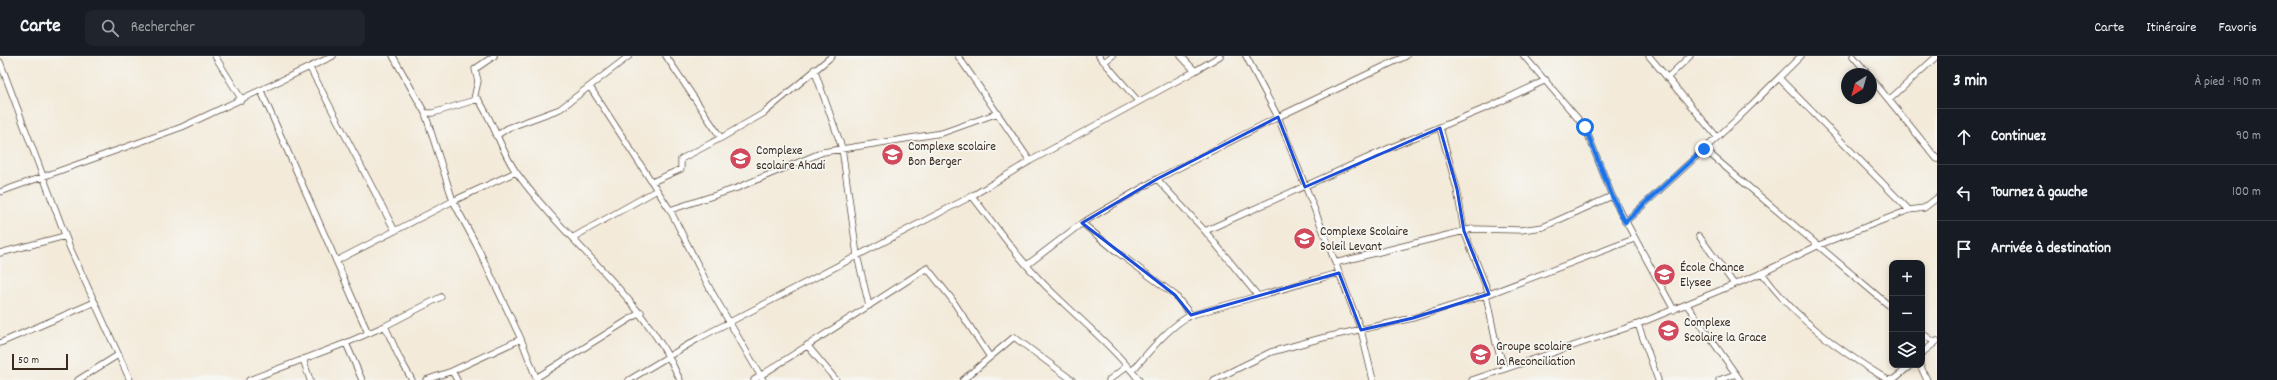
<!DOCTYPE html>
<html lang="fr">
<head>
<meta charset="utf-8">
<style>
  body { margin:0; font-family:Dekko,sans-serif; background:#20242c; color:#f1f3f6 }
  .controls { position:absolute; right:12px; bottom:12px; display:grid; overflow:hidden; border-radius:8px; box-shadow:0 2px 6px #0003 }
  .controls button { width:36px; height:36px; display:grid; place-items:center; padding:0; border:0; border-bottom:1px solid #363941; background:#171b24; color:#f1f3f6; font:20px sans-serif }
  .compass { position:absolute; left:1841px; top:12px; width:36px; height:36px; border-radius:50%; background:#171b24; box-shadow:0 2px 6px #0003; rotate:217deg }
  .scale { position:absolute; left:12px; bottom:10px; width:56px; box-sizing:border-box; padding-left:4px; border:2px solid #3b2a1e; border-top:0; font-size:11px; line-height:14px; white-space:nowrap; color:#3b2a1e; -webkit-text-stroke:3px #f6f6f2; paint-order:stroke }
  .stop { position:absolute; width:12px; height:12px; margin:-9px; border:3px solid #1a73e8; border-radius:50%; background:#fff }
  .stop.end { background:#1a73e8; border-color:#fff; box-shadow:0 1px 4px #0008 }
  .list { margin:0; padding:0; list-style:none }
  h2 { display:flex; justify-content:space-between; align-items:center; height:52px; margin:0; padding:0 16px; font-size:17px }
  h2 small { font-size:13px; font-weight:400; color:#9ea1a6 }
  .list li { display:grid; grid-template-columns:26px 1fr auto; gap:12px; align-items:center; box-sizing:border-box; height:56px; padding:0 16px; border-top:1px solid #363941 }
  .list b { display:block; font-size:15px; white-space:nowrap }
  .list em { font-size:13px; font-style:normal; color:#9ea1a6 }
  .icon { flex:none; width:22px; height:22px; fill:none; stroke:currentColor; stroke-width:2; stroke-linecap:round; stroke-linejoin:round }
  .map { position:relative; flex:none; width:1937px; height:324px; overflow:hidden }
  header { display:flex; align-items:center; gap:24px; box-sizing:border-box; height:56px; padding:0 20px; background:#171b24; border-bottom:1px solid #363941 }
  header strong { font-size:19px }
  nav { display:flex; gap:22px; margin-inline-start:auto; font-size:14px }
  .search { width:280px; height:36px; background:#20242c; display:flex; align-items:center; gap:10px; box-sizing:border-box; padding:0 14px; border-radius:8px; color:#9ea1a6; font-size:15px }
  main { display:flex }
  aside { flex:1; background:#171b24 }
  .map>svg:first-child { display:block }
</style>
</head>
<body>
<header>
<strong>Carte</strong>
<div class="search"><svg class="icon" aria-label="search" viewBox="0 0 24 24"><circle cx="10" cy="10" r="6"/><path d="M15 15l6 6"/></svg>Rechercher</div>
<nav><a>Carte</a><a>Itinéraire</a><a>Favoris</a></nav>
</header>
<main>
<div class="map">
<svg width="1937" height="324" viewBox="0 0 1937 324">
  <rect width="100%" height="100%" fill="#f6f6f2"/>
  <filter id="ink" filterUnits="userSpaceOnUse"><feTurbulence type="fractalNoise" baseFrequency=".025" numOctaves="2"/><feDisplacementMap in="SourceGraphic" scale="8" xChannelSelector="R" yChannelSelector="G"/><feConvolveMatrix kernelMatrix="1 2 1 2 8 2 1 2 1" color-interpolation-filters="sRGB"/></filter>
  <filter id="wash" filterUnits="userSpaceOnUse"><feTurbulence type="fractalNoise" baseFrequency=".012" numOctaves="4" result="noise"/><feDisplacementMap in="SourceGraphic" scale="16" xChannelSelector="R" yChannelSelector="G"/><feGaussianBlur stdDeviation="0.9" result="paint"/><feColorMatrix in="noise" values="0 0 0 0 0 0 0 0 0 0 0 0 0 0 0 0 0 1.4 0 .05"/><feComposite in="paint" operator="in"/></filter>
  <g filter="url(#wash)">
    <rect width="100%" height="100%" fill="#f3ead9"/>
  </g>
  <g filter="url(#ink)">
    <g fill="none" stroke-linecap="round" stroke-linejoin="round">
      <defs>
        <path id="street" d="M215,0L242,44
          M393,0L425,57L453,145L477,190L521,283L537,324
          M666,0L721,82L764,57L832,0
          M958,0L1030,105
          M1099,0L1138,45
          M1181,0L1195,15L1220,0
          M1246,0L1278,61L1327,185L1361,274L1373,324
          M1524,0L1585,71L1612,140L1674,254
          M1649,0L1717,81
          M1853,0L1868,18
          M0,6L70,192L130,324
          M1104,6L1112,0
          M310,12L395,175
          M814,13L842,92L857,199L869,250
          M1667,22L1690,0
          M1779,22L1909,154
          M1871,22L1937,103
          M590,31L670,154L710,233L763,324
          M261,35L368,277
          M474,43L478,25L475,13L494,0
          M1889,44L1937,0
          M425,57H433L478,43C494,66 500,93 516,116C568,188 644,241 680,324
          M1440,72L1457,133L1464,175L1489,238
          M496,80L508,72L560,53L629,0
          M1704,93L1892,252
          M1157,123L1205,175L1258,240L1339,217
          M652,126L681,113V103L721,82
          M0,136L182,71L333,0
          M972,140C998,173 1023,209 1054,238C1083,266 1114,292 1139,324
          M670,154L737,132L823,96L942,77L998,57
          M1625,166L1735,65L1801,0
          M1082,167L1117,196L1175,239L1191,259C1168,271 1149,296 1132,315
          M1205,175L1394,90L1491,50L1546,24
          M1699,180L1734,228
          M572,182L657,134
          M0,197L65,180
          M336,205L453,145L516,116
          M1335,207L1472,173L1521,174L1543,171L1612,140
          M1027,209L1082,167L1157,123L1278,61L1406,0
          M1762,217C1794,262 1840,295 1888,324
          M1486,239L1496,287L1505,313
          M1687,249L1740,324
          M1191,259L1258,240
          M1638,268L1658,324
          M385,270L441,241
          M1922,277L1934,286
          M0,287L95,246
          M346,287L362,324
          M807,289L836,324
          M1922,297L1937,285
          M303,303L310,324
          M1920,309L1927,324
          M452,315L457,324
          M536,322L641,256
          M78,324L118,299
          M249,324L346,287L385,270L399,301L412,324
          M426,324L452,315L521,283
          M629,324L701,281L972,140L1030,105L1195,15
          M754,324L927,212L951,242L990,301
          M963,324L1014,281L1072,324
          M1109,324L1127,310
          M1214,324L1271,296L1322,282L1413,262L1489,238L1634,183
          M1472,324L1638,268L1762,217L1819,189L1909,154L1924,152L1937,142
          M1719,324L1736,318
          M1887,324L1894,323L1911,309"/>
      </defs>
      <use href="#street" stroke="#57473a" stroke-width="7"/>
      <use href="#street" stroke="#fff" stroke-width="5.5"/>
    </g>
  </g>
  <g fill="none" stroke-linecap="round" stroke-linejoin="round" filter="url(#ink)">
    <path stroke="#1a73e8" stroke-width="5" d="M1585,71L1612,140L1625,166L1704,93"/>
  </g>
  <path fill="none" stroke="#1d4ed8" stroke-width="3" stroke-linejoin="round" d="M1278,61L1305,131L1440,72L1457,133L1464,175L1489,238L1413,262L1361,274L1339,217L1191,259L1175,239L1082,167L1157,123Z"/>
  <defs>
    <symbol id="school-disc" viewBox="-11 -11 22 22"><circle r="9.5" fill="#d1495b" stroke="#f6f6f2"/><path d="M0-5L7-2L0 1L-7-2ZM-4 1L0 2.5L4 1V4Q0 6-4 4Z" fill="#fff"/></symbol>
  </defs>
  <g fill-rule="evenodd">
    <use href="#school-disc" x="880" y="86" width="25" height="25"/>
    <use href="#school-disc" x="728" y="90" width="25" height="25"/>
    <use href="#school-disc" x="1292" y="170" width="25" height="25"/>
    <use href="#school-disc" x="1652" y="206" width="25" height="25"/>
    <use href="#school-disc" x="1656" y="262" width="25" height="25"/>
    <use href="#school-disc" x="1468" y="286" width="25" height="25"/>
  </g>
  <g text-anchor="middle" dominant-baseline="central" stroke-width="3.5" stroke-linejoin="round" paint-order="stroke">
    <g font-size="13" fill="#3b2a1e" stroke="#f6f6f2" text-anchor="start">
      <text x="908" y="91">Complexe scolaire<tspan x="908" dy="15">Bon Berger</tspan></text>
      <text x="756" y="95">Complexe<tspan x="756" dy="15">scolaire Ahadi</tspan></text>
      <text x="1320" y="176">Complexe Scolaire<tspan x="1320" dy="15">Soleil Levant</tspan></text>
      <text x="1680" y="212">École Chance<tspan x="1680" dy="15">Elysee</tspan></text>
      <text x="1684" y="267">Complexe<tspan x="1684" dy="15">Scolaire la Grace</tspan></text>
      <text x="1496" y="291">Groupe scolaire<tspan x="1496" dy="15">la Reconciliation</tspan></text>
    </g>
  </g>
</svg>
<div class="controls">
<button>+</button>
<button>−</button>
<button><svg class="icon" aria-label="layers" viewBox="0 0 24 24"><path d="M12 4l9 5-9 5-9-5zM3 14l9 5 9-5"/></svg></button>
</div>
<svg class="compass" viewBox="-18 -18 36 36"><path d="M0-13l5 13h-10z" fill="#e53935"/><path d="M0 13l5-13h-10z" fill="#9ea1a6"/></svg>
<div class="scale">50 m</div>
<div class="stop" style="left:1585px;top:71px"></div>
<div class="stop end" style="left:1704px;top:93px"></div>
</div>
<aside>
<h2>3 min<small>À pied · 190 m</small></h2>
<ul class="list">
<li><svg class="icon" aria-label="ahead" viewBox="0 0 24 24"><path d="M12 20V5M6 11l6-6 6 6"/></svg><div><b>Continuez</b></div><em>90 m</em></li>
<li><svg class="icon" aria-label="left" viewBox="0 0 24 24"><path d="M17 20v-9H6M10 6l-5 5 5 5"/></svg><div><b>Tournez à gauche</b></div><em>100 m</em></li>
<li><svg class="icon" aria-label="arrive" viewBox="0 0 24 24"><path d="M6 21V4h12l-3 4 3 4H6"/></svg><div><b>Arrivée à destination</b></div></li>
</ul>
</aside>
</main>
</body>
</html>
